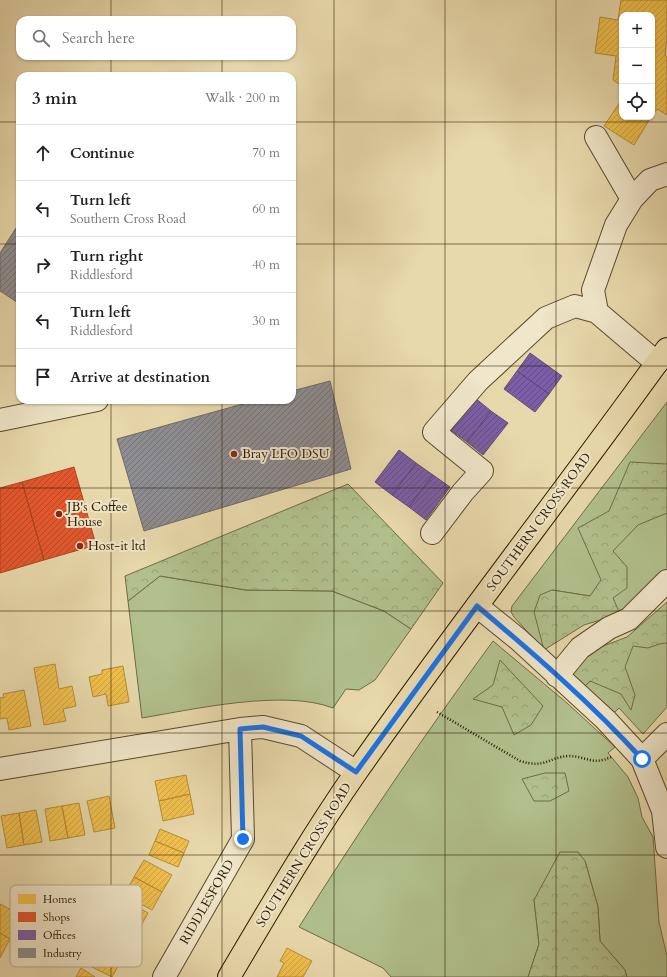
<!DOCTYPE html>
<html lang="en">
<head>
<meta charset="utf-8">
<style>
  body { margin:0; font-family:Cardo,serif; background:#f2f2f2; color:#222 }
  .controls { position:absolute; right:12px; top:12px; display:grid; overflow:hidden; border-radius:8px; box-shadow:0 1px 3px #0004 }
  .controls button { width:36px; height:36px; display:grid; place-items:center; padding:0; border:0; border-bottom:1px solid #e0e0e0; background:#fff; color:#222; font:20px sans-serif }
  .stop { position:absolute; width:12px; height:12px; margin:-9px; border:3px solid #1a73e8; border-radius:50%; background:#fff }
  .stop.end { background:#1a73e8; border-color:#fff; box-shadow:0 1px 4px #0008 }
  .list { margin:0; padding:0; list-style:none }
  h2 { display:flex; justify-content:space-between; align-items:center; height:52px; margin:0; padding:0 16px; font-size:17px }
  h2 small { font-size:13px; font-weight:400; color:#767676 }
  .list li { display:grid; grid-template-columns:26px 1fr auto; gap:12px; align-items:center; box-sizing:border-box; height:56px; padding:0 16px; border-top:1px solid #e0e0e0 }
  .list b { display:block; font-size:15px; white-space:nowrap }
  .list p { margin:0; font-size:13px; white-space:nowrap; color:#767676 }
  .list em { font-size:13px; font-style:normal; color:#767676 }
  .icon { flex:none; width:22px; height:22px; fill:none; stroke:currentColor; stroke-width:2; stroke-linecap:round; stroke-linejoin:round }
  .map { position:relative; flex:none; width:667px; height:977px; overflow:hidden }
  .search { position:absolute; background:#fff; box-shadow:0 1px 3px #0004; left:16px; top:16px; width:280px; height:44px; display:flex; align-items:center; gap:10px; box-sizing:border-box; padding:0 14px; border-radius:12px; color:#767676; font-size:15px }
  .panel { position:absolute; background:#fff; box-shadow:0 1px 3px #0004; left:16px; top:72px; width:280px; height:332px; border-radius:12px }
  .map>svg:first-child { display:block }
</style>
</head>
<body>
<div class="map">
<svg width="667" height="977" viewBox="0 0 667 977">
  <defs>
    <pattern id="forest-crowns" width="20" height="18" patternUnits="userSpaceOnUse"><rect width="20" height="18" fill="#b1c08d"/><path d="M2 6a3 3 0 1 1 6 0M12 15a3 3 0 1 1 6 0" fill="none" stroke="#98a478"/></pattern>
    <pattern id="homes-hatch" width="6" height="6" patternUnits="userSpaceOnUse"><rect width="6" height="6" fill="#f2c14e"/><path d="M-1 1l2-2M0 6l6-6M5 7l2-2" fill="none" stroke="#d0a542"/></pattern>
    <pattern id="shops-hatch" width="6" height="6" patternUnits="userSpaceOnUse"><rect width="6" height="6" fill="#e4572e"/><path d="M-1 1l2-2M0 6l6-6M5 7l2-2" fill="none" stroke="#b94725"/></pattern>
    <pattern id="offices-hatch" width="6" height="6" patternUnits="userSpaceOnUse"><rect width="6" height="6" fill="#7b5ea7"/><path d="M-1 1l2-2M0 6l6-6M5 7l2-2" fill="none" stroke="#654d86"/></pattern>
    <pattern id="industry-hatch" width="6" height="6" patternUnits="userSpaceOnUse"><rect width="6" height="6" fill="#8d8d92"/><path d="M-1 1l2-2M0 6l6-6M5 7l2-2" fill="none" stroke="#737275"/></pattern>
  </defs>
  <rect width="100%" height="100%" fill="#e8d9ac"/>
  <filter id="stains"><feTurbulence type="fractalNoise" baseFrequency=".005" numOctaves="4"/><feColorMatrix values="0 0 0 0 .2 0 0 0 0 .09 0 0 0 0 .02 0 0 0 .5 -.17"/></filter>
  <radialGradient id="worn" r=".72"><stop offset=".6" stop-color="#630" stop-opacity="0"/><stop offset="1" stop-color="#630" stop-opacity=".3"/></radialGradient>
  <path fill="#b1c08d" stroke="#6e6c47" d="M667,402V570L655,584L620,614L590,596L552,590L544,650L514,617L511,612L512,606Z
    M160,576L246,590L332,591L384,611L411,629L375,680L359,690L346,689L333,708C284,689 195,709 142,718L128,601Z
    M667,608V707L643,734L619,708L614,713L631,731L629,733L583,688Z
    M493,641L567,703L615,747L608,753L628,777L638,798L642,817L653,837L659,922L667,956V977H627L625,970L600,941L598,907L585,861L534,899L539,944L528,977H391L383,968L299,927C360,829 425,734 493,641Z"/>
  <path fill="url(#forest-crowns)" stroke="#6e6c47" d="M630,462L667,464V513L638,525L613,551L627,567V588L613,598L620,614L584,625L544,650L534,612L540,595L552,590L590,596L601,580L578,528L609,511Z
    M348,484L443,583L411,629L384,611L332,591L246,590L160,576L128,601L125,576Z
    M667,602V643L659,644L648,648L633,646L625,667L635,695L631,710L621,694L590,681L583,688L568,674L585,653L627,637Z
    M500,660L543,706L531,725L514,735L502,707L473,699L493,685Z
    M545,773H565L569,791L550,801H534L522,779Z
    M560,852H578L585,861L598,907L600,941L625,970L627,977H528L539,944L534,900Z"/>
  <path fill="url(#homes-hatch)" stroke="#b68e37" d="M621,0H667V37L665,55L667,57V115L657,109L652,116V15H622V86L613,80L616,56L595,53L600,17L618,20Z
    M622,99V117H651L634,145L604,126Z
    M55,664L59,689L72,686L76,706L63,709L66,721L44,725L34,668Z
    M123,666L129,702L108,706L106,694L93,697L89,677L102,674V670Z
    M24,690L31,726L9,730L7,718L0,719V698L4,697L3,694Z
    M186,775L190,794L159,801L155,781Z
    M190,794L194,814L163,821L159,801Z
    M109,796L115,828L94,832L87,801Z
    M79,803L85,835L68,838L62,806Z
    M62,806L68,838L50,841L45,809Z
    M36,810L42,842L24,845L19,813Z
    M19,813L24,845L7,848L1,816Z
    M160,829L189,841L184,853L155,841Z
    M155,841L184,853L178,867L149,855Z
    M144,860L172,875L162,892L134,877Z
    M134,877L162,892L152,910L124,895Z
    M114,893L148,913L133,940L106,925L115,908L108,904Z
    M0,904L23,916L10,939L0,933Z
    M0,933L10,939L0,958Z
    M94,946L121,961L112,977L84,963Z
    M287,948L312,961L303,977H277L284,963L280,961Z
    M81,968L95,977H76Z"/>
  <path fill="url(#shops-hatch)" stroke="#ac4420" d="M74,467L96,545L44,560L22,482Z
    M22,482L44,560L0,573V488Z"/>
  <path fill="url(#offices-hatch)" stroke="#634975" d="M530,353L562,376L549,394L517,371Z
    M517,371L549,394L535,412L504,389Z
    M475,398L491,411L467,442L451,430Z
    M491,411L508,423L483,455L467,442Z
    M399,450L416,463L392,495L375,482Z
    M416,463L433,475L409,507L392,495Z
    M433,475L450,487L426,520L409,507Z"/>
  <path fill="url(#industry-hatch)" stroke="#6f6a66" d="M20,222V304L0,291V253Z
    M330,381L351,469L144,531L117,439L257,400H292V391Z"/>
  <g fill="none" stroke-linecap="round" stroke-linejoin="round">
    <defs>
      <path id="minor" d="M596,137L632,199
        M657,363L597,312L593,290L616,225L632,199L650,180L667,174
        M0,420L97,400
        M432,533L463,492L482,471L434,432L478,381L546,318L575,306L597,312
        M477,606L518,639L606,720L642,759L663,811L667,847
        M557,676L580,648L609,628L629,619L667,581
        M642,759L667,734
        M0,769L240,729L263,727L301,736L356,772
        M164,977L243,839L240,729"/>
      <path id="major" d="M229,977C270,908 311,837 357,771C457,628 565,491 667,349"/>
    </defs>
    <use href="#minor" stroke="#5a482c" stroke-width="24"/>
    <use href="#major" stroke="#2a1801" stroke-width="24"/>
    <path stroke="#2a1801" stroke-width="2.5" stroke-dasharray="1 2" stroke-linecap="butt" d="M437,712L520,761C546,769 548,757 569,756C586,756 592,766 611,757"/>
    <use href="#minor" stroke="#f0e6c9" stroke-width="22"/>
    <use href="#major" stroke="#e8d9ac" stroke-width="22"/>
  </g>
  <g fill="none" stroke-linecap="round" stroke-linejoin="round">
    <path stroke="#1a73e8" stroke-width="5" d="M243,839L240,729L263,727L301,736L356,772L477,606C534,654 591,703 642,759"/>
  </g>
  <path fill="none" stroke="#2a1801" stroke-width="1" stroke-opacity="0.55" d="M111,0V20M222,0V20M334,0V977M445,0V977M556,0V977M111,56V76M222,56V76M0,122H20M292,122H667M0,244H20M292,244H667M0,366H20M292,366H667M111,400V977M222,400V977M0,488H667M0,611H667M0,733H667M0,855H667"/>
  <g fill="#8f2418" stroke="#f0e6c9" stroke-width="1.5">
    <circle cx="234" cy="454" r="4"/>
    <circle cx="59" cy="514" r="4"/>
    <circle cx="80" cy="546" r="4"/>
  </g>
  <g text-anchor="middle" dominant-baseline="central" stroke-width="4" stroke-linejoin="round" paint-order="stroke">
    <g font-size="13" fill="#2a1801" stroke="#f0e6c9" text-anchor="start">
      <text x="242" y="454">Bray LFO DSU</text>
      <text x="67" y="507">JB's Coffee<tspan x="67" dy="15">House</tspan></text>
      <text x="88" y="546">Host-it ltd</text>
    </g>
    <g font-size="13" fill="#2a1801" stroke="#f0e6c9">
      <text transform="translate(539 522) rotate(-54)">SOUTHERN CROSS ROAD</text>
      <text transform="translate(304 855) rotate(-58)">SOUTHERN CROSS ROAD</text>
      <text transform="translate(207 902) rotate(-60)">RIDDLESFORD</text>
    </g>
  </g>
  <rect x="10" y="885" width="132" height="82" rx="6" fill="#f0e6c9" stroke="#b5a88d" stroke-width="1"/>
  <rect x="18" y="894" width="18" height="10" fill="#f2c14e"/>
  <rect x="18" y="912" width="18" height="10" fill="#e4572e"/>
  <rect x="18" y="930" width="18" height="10" fill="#7b5ea7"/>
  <rect x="18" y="948" width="18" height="10" fill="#8d8d92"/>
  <g font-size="11" fill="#2a1801">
    <text x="43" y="903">Homes</text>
    <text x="43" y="921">Shops</text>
    <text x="43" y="939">Offices</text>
    <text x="43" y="957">Industry</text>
  </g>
  <rect width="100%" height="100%" filter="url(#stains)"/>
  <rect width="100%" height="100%" fill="url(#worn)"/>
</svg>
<div class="controls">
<button>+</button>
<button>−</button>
<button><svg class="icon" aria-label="locate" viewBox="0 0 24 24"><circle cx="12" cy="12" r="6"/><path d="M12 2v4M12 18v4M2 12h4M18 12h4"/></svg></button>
</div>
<div class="stop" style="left:642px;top:759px"></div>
<div class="stop end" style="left:243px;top:839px"></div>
<div class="search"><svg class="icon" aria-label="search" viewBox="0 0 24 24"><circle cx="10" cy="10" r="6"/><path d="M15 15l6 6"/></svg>Search here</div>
<section class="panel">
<h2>3 min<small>Walk · 200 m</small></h2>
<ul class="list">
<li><svg class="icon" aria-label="ahead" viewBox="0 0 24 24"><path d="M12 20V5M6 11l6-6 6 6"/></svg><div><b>Continue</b></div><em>70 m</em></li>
<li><svg class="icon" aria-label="left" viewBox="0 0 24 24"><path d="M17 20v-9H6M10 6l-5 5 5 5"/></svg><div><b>Turn left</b><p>Southern Cross Road</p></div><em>60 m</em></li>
<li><svg class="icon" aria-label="right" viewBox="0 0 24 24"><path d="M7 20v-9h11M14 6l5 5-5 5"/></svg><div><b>Turn right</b><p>Riddlesford</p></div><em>40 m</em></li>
<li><svg class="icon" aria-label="left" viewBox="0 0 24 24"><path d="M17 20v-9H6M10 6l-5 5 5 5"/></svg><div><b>Turn left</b><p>Riddlesford</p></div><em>30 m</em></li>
<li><svg class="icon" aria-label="arrive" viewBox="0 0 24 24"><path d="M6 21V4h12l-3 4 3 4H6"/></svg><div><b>Arrive at destination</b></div></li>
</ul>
</section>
</div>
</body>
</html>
